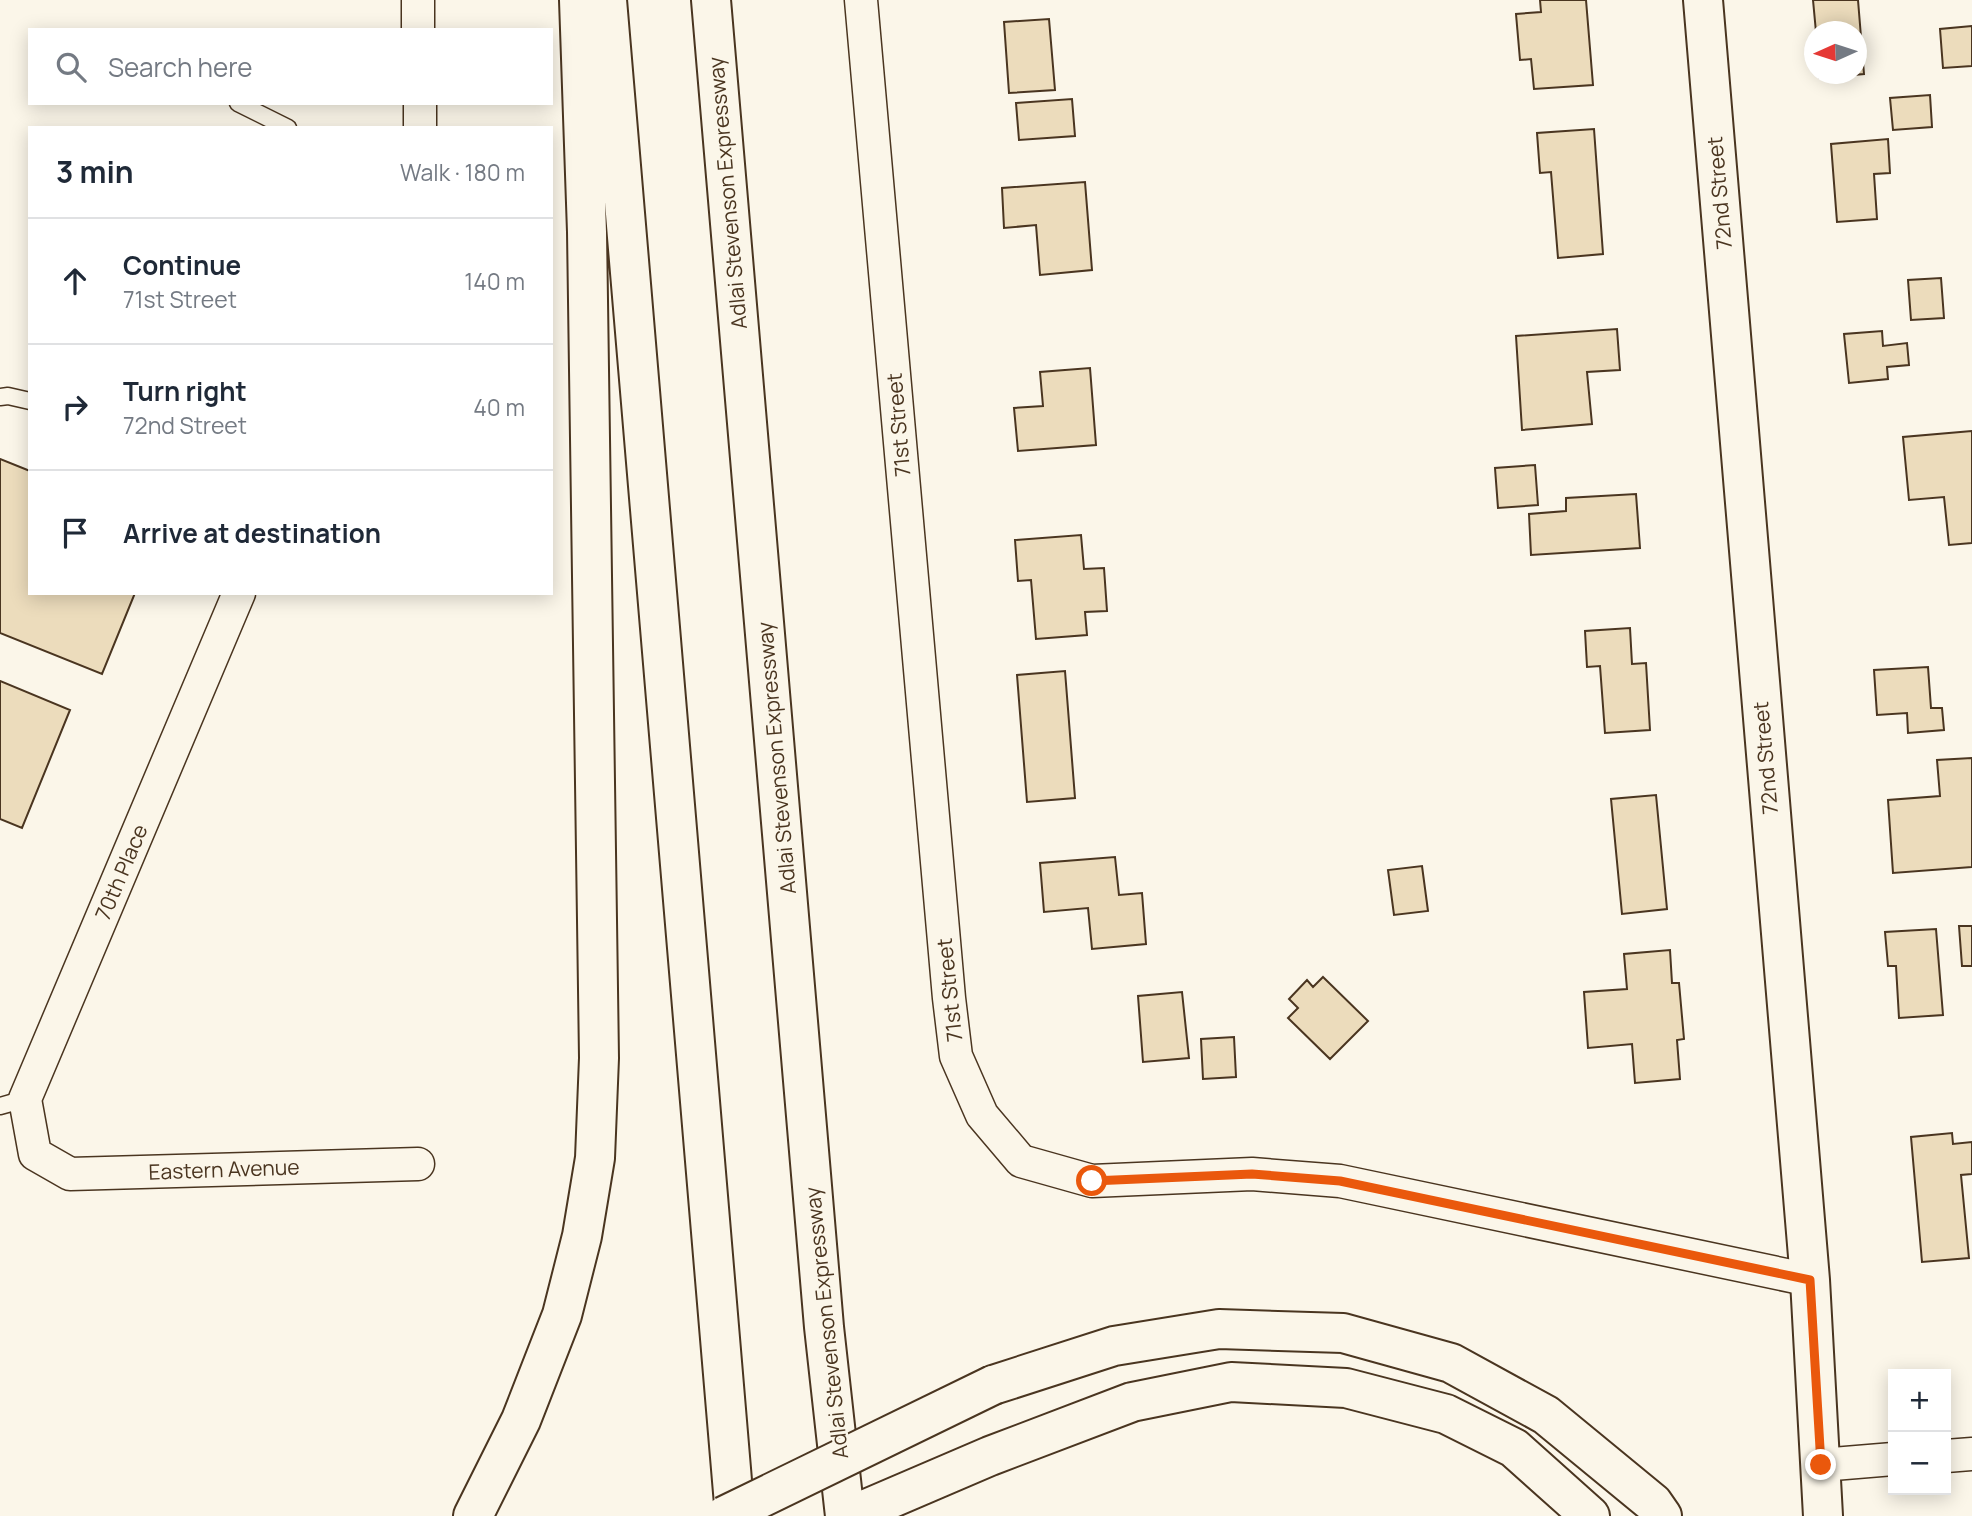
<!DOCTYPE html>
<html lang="en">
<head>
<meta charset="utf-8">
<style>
  body { margin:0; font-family:Manrope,sans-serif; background:#f6f6f7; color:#1f2937 }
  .controls { position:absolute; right:21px; bottom:21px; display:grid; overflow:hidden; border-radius:0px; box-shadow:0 4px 18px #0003 }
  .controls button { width:63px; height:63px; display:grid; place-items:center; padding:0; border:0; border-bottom:2px solid #e0e1e3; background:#fff; color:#1f2937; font:35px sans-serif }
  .compass { position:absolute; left:1804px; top:21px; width:63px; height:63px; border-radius:50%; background:#fff; box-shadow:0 4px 18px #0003; rotate:267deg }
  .stop { position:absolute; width:21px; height:21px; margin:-16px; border:5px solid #ea580c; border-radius:50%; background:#fff }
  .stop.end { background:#ea580c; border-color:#fff; box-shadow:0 2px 7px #0008 }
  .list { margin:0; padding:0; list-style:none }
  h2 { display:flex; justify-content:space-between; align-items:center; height:91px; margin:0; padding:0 28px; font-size:30px }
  h2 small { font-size:23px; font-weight:400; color:#747a83 }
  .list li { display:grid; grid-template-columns:46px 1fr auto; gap:21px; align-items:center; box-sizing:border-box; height:126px; padding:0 28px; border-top:2px solid #e0e1e3 }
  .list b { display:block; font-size:26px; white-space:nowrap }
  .list p { margin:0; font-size:23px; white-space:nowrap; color:#747a83 }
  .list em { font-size:23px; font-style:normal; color:#747a83 }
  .icon { flex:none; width:38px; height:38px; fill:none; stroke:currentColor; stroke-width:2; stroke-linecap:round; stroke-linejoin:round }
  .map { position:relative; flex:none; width:1972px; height:1516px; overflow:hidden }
  .search { position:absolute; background:#fff; box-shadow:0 4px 18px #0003; left:28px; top:28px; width:525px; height:77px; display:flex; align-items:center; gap:18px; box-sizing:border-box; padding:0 24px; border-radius:0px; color:#747a83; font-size:26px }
  .panel { position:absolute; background:#fff; box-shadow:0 4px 18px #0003; left:28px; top:126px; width:525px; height:469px; border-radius:0px }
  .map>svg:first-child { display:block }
</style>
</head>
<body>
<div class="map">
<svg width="1972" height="1516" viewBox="0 0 1972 1516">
  <rect width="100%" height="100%" fill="#fbf6e9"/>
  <path fill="#ecdcbc" stroke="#4a3520" stroke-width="2" d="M1540,0H1586L1593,85L1534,89L1531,59L1520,60L1516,14L1541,12Z
    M1813,0H1858L1864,74L1819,78V74H1856V32H1816Z
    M1049,19L1055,90L1009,93L1004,22Z
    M1972,26V66L1943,68L1940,29Z
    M1930,95L1932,127L1893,130L1890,98Z
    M1072,99L1075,136L1019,140L1016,103Z
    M1594,129L1603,254L1558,258L1551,172L1540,173L1537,133Z
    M1888,139L1890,173L1874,174L1877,219L1837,222L1831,144Z
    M1085,182L1092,270L1040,275L1036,225L1004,228L1002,188Z
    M1941,278L1944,318L1911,320L1908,280Z
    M1617,329L1620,370L1587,372L1592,424L1522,430L1516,336Z
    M1882,331L1883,346L1907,343L1909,365L1887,367L1888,379L1849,383L1844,334Z
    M1090,368L1096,445L1018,451L1014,408L1043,406L1040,372Z
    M1972,431V543L1949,545L1944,497L1909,500L1903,437Z
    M0,459L30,471V593H135L102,674L0,633Z
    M1535,465L1538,505L1498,508L1495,468Z
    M1636,494L1640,548L1531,555L1529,514L1566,511V498Z
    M1081,535L1084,569L1104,568L1107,611L1085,612L1087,635L1036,639L1031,580L1018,581L1015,540Z
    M1630,628L1632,664L1646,663L1650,730L1605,733L1600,666L1587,667L1585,631Z
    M1928,667L1931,708H1942L1944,730L1908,733L1907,713L1877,715L1874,670Z
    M1065,671L1075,798L1027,802L1017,675Z
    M0,681L70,710L22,828L0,819Z
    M1972,758V867L1893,873L1888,800L1940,796L1937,760Z
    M1656,795L1667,909L1622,914L1611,799Z
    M1115,857L1119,895L1142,893L1146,944L1092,949L1088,908L1044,912L1040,863Z
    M1422,866L1428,911L1394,915L1388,870Z
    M1959,926H1972V966H1962Z
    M1936,929L1943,1015L1899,1018L1896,966H1888L1885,932Z
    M1670,950L1672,983H1679L1684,1039L1677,1040L1680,1079L1635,1083L1632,1044L1588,1048L1584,992L1627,989L1624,954Z
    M1323,977L1368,1021L1330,1059L1288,1018L1298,1008L1289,999L1307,980L1313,987Z
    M1182,992L1189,1058L1143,1062L1138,996Z
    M1234,1037L1236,1077L1203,1079L1201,1039Z
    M1952,1133L1953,1144L1972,1142V1174L1961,1175L1969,1258L1922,1262L1911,1137Z"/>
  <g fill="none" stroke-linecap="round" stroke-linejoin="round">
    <defs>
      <path id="service" d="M238,103L288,128
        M0,397L8,396L30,401
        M0,1106L25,1099"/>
      <path id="minor" d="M418,0V30
        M861,0L949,998L956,1056L982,1115L1021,1161L1092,1181L1252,1174L1340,1181L1810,1280
        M420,103V128
        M239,593L25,1099L35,1154L70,1174L418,1164
        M1946,1456L1972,1454
        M1821,1465L1893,1459"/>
      <path id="tertiary" d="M1703,0L1810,1280L1823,1516"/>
      <path id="motorway" d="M607,0L735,1516
        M711,0L824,1327L845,1516
        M993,1385L1114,1346L1219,1329L1343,1333L1451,1363L1546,1415L1653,1503L1662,1516
        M473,1516L521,1420L562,1315L582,1236L595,1158L599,1058L587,232L579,0
        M850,1516L990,1456L1132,1402L1231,1382L1346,1388L1446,1414L1514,1448L1590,1516"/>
    </defs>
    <use href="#service" stroke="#4a3520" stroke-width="19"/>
    <use href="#minor" stroke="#4a3520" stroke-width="35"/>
    <use href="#tertiary" stroke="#4a3520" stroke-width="42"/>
    <use href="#motorway" stroke="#4a3520" stroke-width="42"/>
    <use href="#service" stroke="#fbf6e9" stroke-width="16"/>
    <use href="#minor" stroke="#fbf6e9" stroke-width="32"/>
    <use href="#tertiary" stroke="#fbf6e9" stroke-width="38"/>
    <use href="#motorway" stroke="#fbf6e9" stroke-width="38"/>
    <defs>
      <path id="motorway-bridge" d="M724,1516L993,1385"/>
    </defs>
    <use href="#motorway-bridge" stroke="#4a3520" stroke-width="42" stroke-linecap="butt"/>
    <use href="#motorway-bridge" stroke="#fbf6e9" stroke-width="38"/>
  </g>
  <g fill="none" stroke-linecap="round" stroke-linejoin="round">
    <path stroke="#ea580c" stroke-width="9" d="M1092,1181L1252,1174L1340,1181L1810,1280L1821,1465"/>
  </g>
  <g text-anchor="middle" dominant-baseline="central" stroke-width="5" stroke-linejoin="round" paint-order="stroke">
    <g font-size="21" fill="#4a3520" stroke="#fbf6e9">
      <text transform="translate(727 193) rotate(-95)">Adlai Stevenson Expressway</text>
      <text transform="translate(1719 193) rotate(-95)">72nd Street</text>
      <text transform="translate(898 425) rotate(-95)">71st Street</text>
      <text transform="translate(776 758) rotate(-95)">Adlai Stevenson Expressway</text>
      <text transform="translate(1765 758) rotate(-95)">72nd Street</text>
      <text transform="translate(121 872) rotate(-67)">70th Place</text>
      <text transform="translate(949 990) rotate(-96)">71st Street</text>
      <text transform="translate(224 1169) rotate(-2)">Eastern Avenue</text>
      <text transform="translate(826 1323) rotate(-96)">Adlai Stevenson Expressway</text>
    </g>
  </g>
</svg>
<div class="controls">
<button>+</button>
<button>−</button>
</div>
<svg class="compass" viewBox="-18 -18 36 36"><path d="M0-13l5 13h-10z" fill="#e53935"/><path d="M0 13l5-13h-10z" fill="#747a83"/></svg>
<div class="stop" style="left:1092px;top:1181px"></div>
<div class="stop end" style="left:1821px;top:1465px"></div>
<div class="search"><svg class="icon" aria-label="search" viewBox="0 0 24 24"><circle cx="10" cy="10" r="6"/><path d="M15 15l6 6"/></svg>Search here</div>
<section class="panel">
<h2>3 min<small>Walk · 180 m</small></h2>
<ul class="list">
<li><svg class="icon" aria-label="ahead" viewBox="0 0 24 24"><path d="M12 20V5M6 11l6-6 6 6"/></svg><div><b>Continue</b><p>71st Street</p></div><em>140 m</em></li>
<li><svg class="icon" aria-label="right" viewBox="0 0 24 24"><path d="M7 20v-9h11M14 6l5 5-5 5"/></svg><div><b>Turn right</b><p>72nd Street</p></div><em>40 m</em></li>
<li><svg class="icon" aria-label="arrive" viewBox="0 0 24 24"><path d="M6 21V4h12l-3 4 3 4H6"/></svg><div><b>Arrive at destination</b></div></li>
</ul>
</section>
</div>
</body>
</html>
